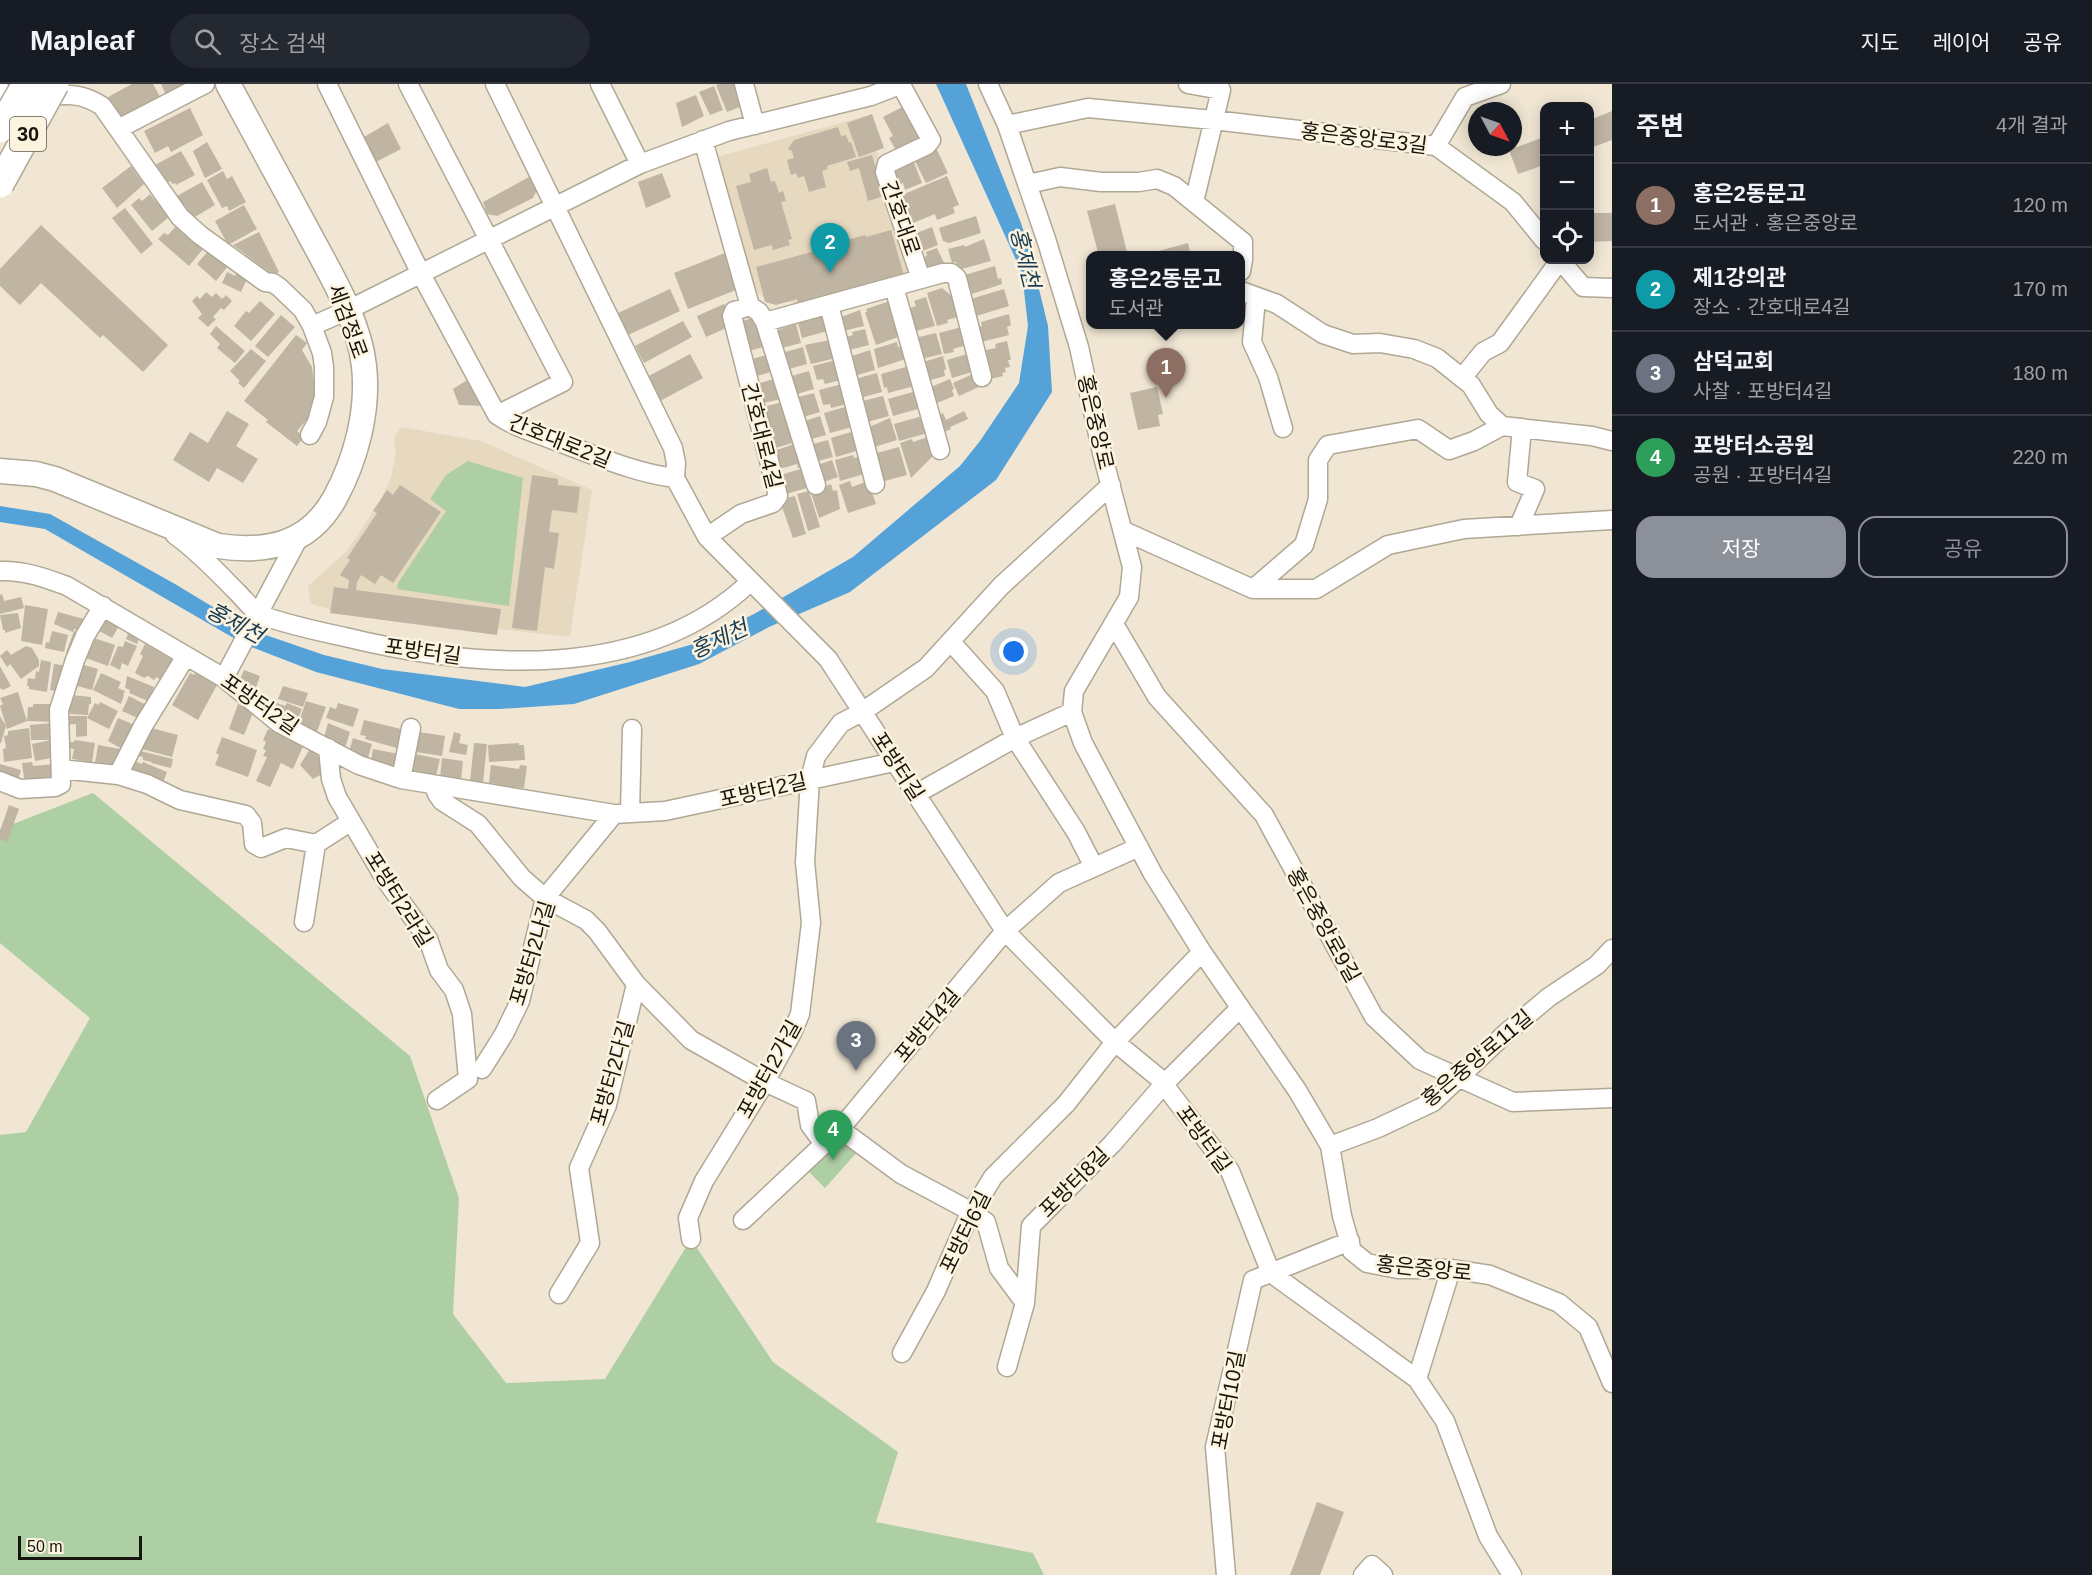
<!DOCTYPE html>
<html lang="ko">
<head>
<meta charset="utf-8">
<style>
  body { margin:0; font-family:Arial,"Noto Sans KR",sans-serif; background:#242831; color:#f1f3f6 }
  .controls { position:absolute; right:18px; top:18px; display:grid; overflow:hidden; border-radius:12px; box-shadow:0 3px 15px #0003 }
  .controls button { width:54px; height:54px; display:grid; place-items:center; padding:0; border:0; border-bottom:2px solid #363941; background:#171b24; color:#f1f3f6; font:30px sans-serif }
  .compass { position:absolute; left:1468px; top:18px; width:54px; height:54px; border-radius:50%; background:#171b24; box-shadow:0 3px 15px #0003; rotate:131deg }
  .scale { position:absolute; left:18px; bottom:15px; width:124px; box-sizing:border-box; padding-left:6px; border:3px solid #18150e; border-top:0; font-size:16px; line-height:21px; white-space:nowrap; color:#18150e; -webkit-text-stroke:4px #fdf4e0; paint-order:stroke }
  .you { position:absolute; left:1014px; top:568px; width:21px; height:21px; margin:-15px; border:4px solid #fff; border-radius:50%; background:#1a73e8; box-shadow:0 0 0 9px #1a73e833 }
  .badge { display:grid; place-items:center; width:39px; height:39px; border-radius:50%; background:#8c9099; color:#fff; font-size:20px; font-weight:700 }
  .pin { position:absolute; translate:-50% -50px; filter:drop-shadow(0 2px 3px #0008) }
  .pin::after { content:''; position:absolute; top:32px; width:21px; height:18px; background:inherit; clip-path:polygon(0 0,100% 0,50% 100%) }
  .popup { position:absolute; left:1086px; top:167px; width:159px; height:78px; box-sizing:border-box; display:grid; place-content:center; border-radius:12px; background:#171b24; filter:drop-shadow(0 2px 4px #0005); font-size:20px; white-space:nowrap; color:#9ea1a6 }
  .popup b { font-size:22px; color:#f1f3f6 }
  .popup::after { content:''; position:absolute; left:50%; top:100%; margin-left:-12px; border:12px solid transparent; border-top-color:#171b24 }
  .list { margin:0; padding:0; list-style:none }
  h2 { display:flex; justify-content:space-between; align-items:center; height:78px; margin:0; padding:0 24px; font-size:26px }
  h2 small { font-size:20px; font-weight:400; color:#9ea1a6 }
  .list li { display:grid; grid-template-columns:39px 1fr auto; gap:18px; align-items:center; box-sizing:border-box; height:84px; padding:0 24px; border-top:2px solid #363941 }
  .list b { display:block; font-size:22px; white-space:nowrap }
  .list p { margin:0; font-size:20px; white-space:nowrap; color:#9ea1a6 }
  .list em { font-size:20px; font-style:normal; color:#9ea1a6 }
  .actions { display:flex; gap:12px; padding:18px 24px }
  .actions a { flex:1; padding:14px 0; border:2px solid #8c9099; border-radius:18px; text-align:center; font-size:21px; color:#8c9099 }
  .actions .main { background:#8c9099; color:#fff }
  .icon { flex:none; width:33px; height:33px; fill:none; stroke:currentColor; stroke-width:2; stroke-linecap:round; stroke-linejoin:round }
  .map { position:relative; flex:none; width:1612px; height:1491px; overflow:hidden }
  header { display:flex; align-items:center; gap:36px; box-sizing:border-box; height:84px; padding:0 30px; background:#171b24; border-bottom:2px solid #363941 }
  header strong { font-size:28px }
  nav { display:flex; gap:33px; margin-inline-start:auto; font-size:21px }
  .search { width:420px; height:54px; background:#242831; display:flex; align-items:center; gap:15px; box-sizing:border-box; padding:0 21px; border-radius:33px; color:#9ea1a6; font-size:22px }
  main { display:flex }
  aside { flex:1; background:#171b24 }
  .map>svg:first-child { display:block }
</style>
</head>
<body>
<header>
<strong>Mapleaf</strong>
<div class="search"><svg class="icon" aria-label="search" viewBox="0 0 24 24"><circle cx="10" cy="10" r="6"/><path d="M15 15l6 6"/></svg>장소 검색</div>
<nav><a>지도</a><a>레이어</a><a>공유</a></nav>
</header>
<main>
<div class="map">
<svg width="1612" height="1491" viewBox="0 0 1612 1491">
  <rect width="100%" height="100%" fill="#f0e6d3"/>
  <path fill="#e6d9bf" d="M866,32L915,194L802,221L752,209L716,73Z
    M401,343L481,357L592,406L570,553L337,527L311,520L308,502L347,467L380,417L391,394L396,367L394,354Z"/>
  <path fill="#aecea4" d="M468,377L523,394L509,522L397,505L398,499L446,427L430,415L446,391Z
    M93,709L410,972L459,1114L453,1230L506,1299L605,1295L691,1155L773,1278L898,1368L876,1438L1033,1469L1044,1491H0V1051L26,1048L90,934L0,859V745Z
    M840,1052L859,1066L825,1104L807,1086Z"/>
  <path fill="#55a2d8" d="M936,0H966L1021,139L1030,168L1048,242L1052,308L996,396L850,508L769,543L699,580L574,620L499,625H459L316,588L244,560L45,445L0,438V422L50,430L175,500L251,546L324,571L382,585L525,603L630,578L690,561L754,530L853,473L960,382L980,357L1019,299L1028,242L1022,189Z"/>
  <path fill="#c0b4a3" d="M132,0H153L160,13L120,35L108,13Z
    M161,0H192L167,13Z
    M718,0H744L750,19L727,28L716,1Z
    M714,2L723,26L710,31L699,8Z
    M696,11L704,32L682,43L676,19Z
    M906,21L923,55L897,68L889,54L893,52L883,33Z
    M190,24L203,51L171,68L168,62L155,69L144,47Z
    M1612,27V56L1590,64V36Z
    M872,30L884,64L859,73L847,39Z
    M388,39L401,65L376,78L364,53Z
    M838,43L841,52L846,51L849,59L851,58L856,73L827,82L828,85L822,87L826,103L809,108L804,92L798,94L796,89L791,91L787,76L794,74L792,67L788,65L794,56Z
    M1544,53V81L1518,90L1509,66Z
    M207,58L222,85L205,94L193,67Z
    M936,64L948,89L926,99L914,75Z
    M181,67L195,91L176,101L175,99L172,100L171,97L166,99L155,81Z
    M872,71L884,112L868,117L859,84L850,87L847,78Z
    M913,76L922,99L905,106L903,99L892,103L888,86Z
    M131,82L144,100L117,124L102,104Z
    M767,84L771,98L775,97L779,109L783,107L786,117L781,118L792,155L788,156L790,161L773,166L772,161L754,166L736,102L751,98L749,90Z
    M223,87L227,95L232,92L246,118L229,127L227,122L222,124L207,96Z
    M662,89L671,113L646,124L638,98Z
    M531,92L537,106L533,114L497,132L487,130L483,118Z
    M947,92L959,121L953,123L955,129L937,136L935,130L913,139L902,111Z
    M202,98L215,121L188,137L177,112Z
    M150,110L169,133L152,147L131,121L139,114L142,117Z
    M1115,120L1128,172H1099L1087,127Z
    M244,121L257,145L228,161L215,137Z
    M125,124L153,160L141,170L112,134Z
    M1590,129H1612V157L1590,158Z
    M976,132L981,149L949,159L943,157L939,144Z
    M41,141L168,261L143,288L103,251L100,254L41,199L20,221L0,202V185Z
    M176,142L203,165L189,182L158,155L164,149L168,151Z
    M932,143L938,161L915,170L911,151Z
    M891,146L905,195L798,221L797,215L776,221L765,218L756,183L819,166L818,164L865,151L866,153Z
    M259,148L279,188L273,191L233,161Z
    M984,155L991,177L958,186L956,178L952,179L948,165L964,161L965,163Z
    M1188,159L1191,172H1144V171Z
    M937,164L945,181L925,192L918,178L925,175L924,173L927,172L926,168Z
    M209,166L228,182L216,197L197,180Z
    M727,168L741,204L688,225L674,189Z
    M995,182L998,195L1001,194L1002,200L972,210L970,204L963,207L958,193Z
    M238,186L249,191L241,208L222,199L227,188L235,192Z
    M942,204L952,212L958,233L947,236L948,239L937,242L927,209Z
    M670,205L680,227L626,252L616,230Z
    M1004,205L1009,222L973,233L964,217Z
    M206,208L212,213L216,209L222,215L226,211L232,217L224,226L221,224L213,233L216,235L208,243L198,234L202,230L192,217L197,212L200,215Z
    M926,213L935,242L916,247L910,224L916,222L914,217Z
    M260,217L275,230L251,257L234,242L246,227L249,229Z
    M890,217L901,252L876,261L865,228H867L866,225Z
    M724,220L733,241L706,253L697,232Z
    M860,226L864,242L839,248L836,235Z
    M824,230L831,246L802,254L797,235Z
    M1009,230L1011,241L1007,243L1009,251L977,259L973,244L982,242L981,238Z
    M281,231L295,243L268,273L255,262Z
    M760,232L767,262L749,267L742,237Z
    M683,237L692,253L644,279L635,262Z
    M796,240L801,259L782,264L777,246Z
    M216,242L245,267L235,279L217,264L220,260L210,250Z
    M962,243L967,261L953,265L954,268L944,270L939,249Z
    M865,245L869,261L845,267L842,254L853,251L852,248Z
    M936,249L942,270L921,275L915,254Z
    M296,251L307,259L302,266L312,283L315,308L310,332L297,347L304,353L297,362L266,338L268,336L244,317Z
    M835,255L840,273L811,280L805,261Z
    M1007,257L1011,276H1008L1010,283L1005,284L1006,288L1002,289L1003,292L986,296L980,267L996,264L995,260Z
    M897,258L898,263L902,262L906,275L878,284L874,265Z
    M803,263L807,280L782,287L778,270Z
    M251,265L266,277L244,304L238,299L240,297L230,287Z
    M870,266L875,286L851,293L846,274Z
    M774,269L779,286L753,293L748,276Z
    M970,269L975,287L952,294L947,276Z
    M690,270L703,294L660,317L647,293Z
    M943,272L946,285L944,286L945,292L931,296L930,294L925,295L920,279Z
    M840,275L845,295L825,300L823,295L817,296L813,282Z
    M913,281L918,301L888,309L887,303L884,304L881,290Z
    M809,287L814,305L790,312L785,294Z
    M877,289L882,308L856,315L851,296Z
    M975,289L981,302L959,312L953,299Z
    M472,293L487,322L459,321L453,305Z
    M781,293L786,314L758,320L753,301Z
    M950,295L954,305L952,306L954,312L937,319L936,317L931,319L926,305Z
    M846,299L851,319L831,324L830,320L823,321L819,306Z
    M1157,303L1163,330L1158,331L1160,342L1138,346L1130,309Z
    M920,306L925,323L893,332L888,315Z
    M814,309L820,328L797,335L791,315Z
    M883,312L889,332L864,339L858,318Z
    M787,317L799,357L772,365L759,324Z
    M845,323L847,328L852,327L856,342L830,349L824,329Z
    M227,327L249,340L236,362L258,375L243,399L217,384L209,398L173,376L190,348L208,359Z
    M964,327L968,335L950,343L951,345L942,349L935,334L943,329L946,336Z
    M926,331L931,348L899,357L894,340Z
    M820,332L826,351L804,357L798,339Z
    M890,334L897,356L871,364L869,343Z
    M858,346L863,365L836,373L831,354Z
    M931,352L936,369L911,394L900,359L912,355L913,358Z
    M828,356L833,373L811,379L806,362Z
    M797,359L804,383L798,384L797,380L776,386L771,368Z
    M899,363L907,391L881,398L878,387L882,386L877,369Z
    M853,371L854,374L862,372L868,389L840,397L835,376Z
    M832,376L838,393L818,400L812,383Z
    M804,384L810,403L783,411L777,392Z
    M532,391L558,395V401L580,403L577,429L552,426L549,448L559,449L554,485L545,483L537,547L512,544Z
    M850,397L852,403L868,397L876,420L848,429L839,401Z
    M831,400L833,407L837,406L840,425L819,434L811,409Z
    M400,401L441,428L393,499L381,491L375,500L361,491L357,498L356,506L501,525L497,551L330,529L334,503L348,505L349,496L340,491L350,476L347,474L377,429L373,427L387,406L393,411Z
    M809,407L820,443L808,447L797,410Z
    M795,412L806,450L793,454L781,420L787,418L786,414Z
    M2,510L4,517L21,513L24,524L0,530V511Z
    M25,521L48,525L42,561L21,557Z
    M58,528L84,535L82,542L79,541L77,546L74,545L73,548L54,540Z
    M18,529L21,544L5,549V546H3L0,531Z
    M103,532L120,540L112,554L96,545Z
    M52,547L68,551L64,568L45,564L46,558L49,559Z
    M74,547L82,550L74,572L66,569Z
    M129,547L140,552L137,560L126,555Z
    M91,553L115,561L108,582L83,573Z
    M125,557L137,562L128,582L122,579L120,586L110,581L118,562L123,563Z
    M145,560L175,577L164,598L156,593L154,596L148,592L144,594L135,589L143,572L140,570Z
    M26,562L32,564L39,576V582L21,595L10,580L7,583L0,572L7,566L11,571Z
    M41,576L51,578L47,608L29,605V602H27L28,594L35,595L36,587L39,588Z
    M54,580L69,582L63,608L50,606Z
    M81,580L98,585L92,606L74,601Z
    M0,582L11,602L3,606L0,604Z
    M244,586L260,592L253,612L239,598Z
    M101,589L121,598L118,604L125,607L123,611H124L121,620L93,606Z
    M190,589L194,591L195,589L217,601L198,636L172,621Z
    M127,592L154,603L148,617L129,609L130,606L125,604Z
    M283,602L308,609L303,623L278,615Z
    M18,608L27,637L28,623H33V620H53L55,638L27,637L7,645L0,622L3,620L0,614Z
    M72,611L91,613V620H89L88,631L70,630V628H65Z
    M129,612L148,622L140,635L122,627Z
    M306,617L326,623L316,650L298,641Z
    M100,618L118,627L109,645L87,634L95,619L99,621Z
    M277,619L285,622L287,619L302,625L297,637L273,627Z
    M338,619L359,625L353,643L326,634L330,623L336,625Z
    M238,620L254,626L244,651L229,645Z
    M0,632L6,642L1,659H0Z
    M64,632H87V652L76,653V640L64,641Z
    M118,634L135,641L124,666L108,657Z
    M364,636L405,646L400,665L365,655L366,652L360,651Z
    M52,639L53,656H31L30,641Z
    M328,639L350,648L345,664L323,657Z
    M147,643L178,651L172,673L138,664L141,653L147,655L149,647Z
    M29,644L32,674L4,678L3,665L6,664L4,652L8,651V647Z
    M268,645L277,649L278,646L304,660L293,685L281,679L270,703L256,697L267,673L263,672L266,666L263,665L266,658L263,656Z
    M419,648L445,652L442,672L409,667Z
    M454,648L461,650L459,659L468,661L466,671L449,668Z
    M222,653L257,666L248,693L215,681L219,671L216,669Z
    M353,654L372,660L367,677L348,671Z
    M51,656L57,673L35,677L32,660Z
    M75,656L95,659L92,678L72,675L74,665L68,664L69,658H74Z
    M474,659L487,660L483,699L470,698Z
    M519,659V661H524L525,676L489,678L488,661Z
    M98,661L120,665L116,683L95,679Z
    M310,665L324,677V689L313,695L300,681Z
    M373,665L399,670L396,687L370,682Z
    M136,666L173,675L171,684L151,679L152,678L143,676V673L134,671Z
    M410,669L440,675L436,692L406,686Z
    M442,674L463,677L461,696L440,694Z
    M132,676L142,680L143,678L167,688L162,701L127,687Z
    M32,678L33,682L55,680L58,698L25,701L22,679Z
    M0,680L21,686L17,699L0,691Z
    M491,681L519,685L520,681L527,682L524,704L498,702V700L489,699Z
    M9,721L19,725L7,758L0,755V747Z
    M1317,1418L1344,1428L1320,1491H1290Z"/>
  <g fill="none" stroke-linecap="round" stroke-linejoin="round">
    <defs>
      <path id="minor" d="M327,0L421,190L497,331C514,343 536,349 556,357C595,371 634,389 675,394
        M408,0L563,298L497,331
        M495,0L673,364L676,379L675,394L707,453L828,575L1005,847L1115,958L1159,994L1230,1087L1271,1189L1417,1295L1445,1337L1488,1452L1512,1491
        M600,0L640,80
        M744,0L755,41
        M988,0L1007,41L1047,158L1079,263L1102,369L1132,483L1129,513L1074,607L1072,628L1083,659L1153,790L1202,868L1297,1006L1330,1062L1342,1132L1352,1167L1367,1179L1398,1185H1451L1490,1191L1559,1219L1588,1243L1612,1299
        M1188,0L1221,6L1194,118
        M901,1L931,56L927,61L887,80L885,88L921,195
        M0,7C4,9 9,11 14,12C51,19 68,0 102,22L180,133L200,151L265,198L273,199L279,203L303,226L312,242L322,269L324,283V313L317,338L310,351
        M1007,41L1088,24L1213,36L1436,62L1513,118L1544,156
        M118,45L205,0
        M703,56L750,222L759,228L765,238L943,189H951L957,194L982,293
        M1436,62L1465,13L1501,0
        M1028,100L1060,93L1101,98H1139L1157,95L1174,102L1243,158V176L1241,187
        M1560,176L1583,203L1612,204
        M894,203L940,366
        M1241,207L1277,220L1323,250L1353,260L1380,259L1414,265L1437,274L1471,301L1489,330L1502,342L1592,352L1612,357
        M1256,214L1252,258L1268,293L1283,344
        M829,221L875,400
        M765,238L816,401
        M312,242L348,226L640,80L729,47L871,12L902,0
        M1462,294L1483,268L1500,259L1560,176
        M1519,442L1535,405L1517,398L1522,344
        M1124,447L1253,505H1316L1388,461L1464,445L1612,436
        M175,451C198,467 218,489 238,509C245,516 253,527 261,531C288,541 317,547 345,553C476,585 644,599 750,498
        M707,453L741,430L773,419L778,412L732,232L734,227L750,222
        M0,487C24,486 45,494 67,502L224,594L279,639L359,681L401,695L614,730L665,727L894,678
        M1253,505L1304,461L1318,415V376L1328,361L1418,345L1449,366L1474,357L1502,342
        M1114,540L1157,613L1264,731L1374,933L1420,976L1513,1018L1612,1014
        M951,558L995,607L1015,654L1076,748L1094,783
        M224,594L300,451
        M328,664L331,695L337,713L385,795L428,855L439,886L454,906L462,930L468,995L437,1016
        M61,685L118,691L147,700L180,716L246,731L252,739L254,760L261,764L286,754L316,760L350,738
        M118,691L143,642L186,572
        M401,695L411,644
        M0,697L20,705L55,703L61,700L59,626L75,576L85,552L103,522
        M434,701L437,710L442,717L478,740L522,794L545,814L586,836L597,847L636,900L691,956L765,998L806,1017L810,1041L824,1060
        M916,710L1015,654L1072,628
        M630,729L632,645
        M304,838L316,760
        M482,985L504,950L520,917L545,814L614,730
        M840,1045L901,1090L972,1128L986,1138L999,1184L1025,1219
        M1330,1062L1378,1044L1433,1018L1506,949L1549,913L1597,881L1612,865
        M743,1136L840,1045L1005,847L1059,799L1139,763
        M691,1155L688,1134L704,1097L765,998L792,949L800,930L811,839L805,778L810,695L816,672L841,639L862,628L926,584L1001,502L1111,401
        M559,1210L590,1159L579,1084L607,1021L636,900
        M902,1269L936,1207L967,1136L993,1093L1066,1020L1115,958L1202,868
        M1007,1283L1025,1219L1031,1142L1113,1059L1164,1000L1240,924
        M1417,1295L1451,1185
        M1226,1491L1215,1363L1253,1196L1350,1157
        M1363,1491L1372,1481L1383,1491"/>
      <path id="major" d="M0,387L36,390L55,395L218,462C267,469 309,461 335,414C356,375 369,327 364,282C359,235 328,186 306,144C280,96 254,48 228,0"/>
    </defs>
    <use href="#minor" stroke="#b0a795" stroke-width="21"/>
    <use href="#major" stroke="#b0a795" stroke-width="27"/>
    <use href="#minor" stroke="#fff" stroke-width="18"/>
    <use href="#major" stroke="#fff" stroke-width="24"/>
    <defs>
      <path id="highway-bridge" d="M0,45L26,0
        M0,100L55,0"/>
    </defs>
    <use href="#highway-bridge" stroke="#b0a795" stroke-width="30" stroke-linecap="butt"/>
    <use href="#highway-bridge" stroke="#fff" stroke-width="27"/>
  </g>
  <g text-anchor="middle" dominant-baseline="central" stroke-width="5" stroke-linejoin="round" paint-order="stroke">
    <rect fill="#fdf4e0" stroke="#5d584d" stroke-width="1.5" x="10" y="33" width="36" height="34" rx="4.5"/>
    <g font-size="20" font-weight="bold" fill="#18150e">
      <text x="28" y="50">30</text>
    </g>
    <g font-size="21" fill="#18150e" stroke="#fdf4e0">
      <text transform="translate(1364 54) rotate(7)">홍은중앙로3길</text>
      <text transform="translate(901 134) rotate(71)">간호대로</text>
      <text transform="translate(348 237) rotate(70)">세검정로</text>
      <text transform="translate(1096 338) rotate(77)">홍은중앙로</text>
      <text transform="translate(762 352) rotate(76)">간호대로4길</text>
      <text transform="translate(560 357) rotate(22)">간호대로2길</text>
      <text transform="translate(423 567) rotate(8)">포방터길</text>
      <text transform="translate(260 620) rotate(35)">포방터2길</text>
      <text transform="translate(898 682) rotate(57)">포방터길</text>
      <text transform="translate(763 706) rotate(-13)">포방터2길</text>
      <text transform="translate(399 815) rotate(58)">포방터2라길</text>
      <text transform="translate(1324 841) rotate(61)">홍은중앙로9길</text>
      <text transform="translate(532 869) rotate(-73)">포방터2나길</text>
      <text transform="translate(927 941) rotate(-50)">포방터4길</text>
      <text transform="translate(1477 974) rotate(-40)">홍은중앙로11길</text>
      <text transform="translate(769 985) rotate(-61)">포방터2가길</text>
      <text transform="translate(612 989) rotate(-74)">포방터2다길</text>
      <text transform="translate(1204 1055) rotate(54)">포방터길</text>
      <text transform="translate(1074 1098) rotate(-45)">포방터8길</text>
      <text transform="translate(965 1148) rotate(-64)">포방터6길</text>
      <text transform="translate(1424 1184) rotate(6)">홍은중앙로</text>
      <text transform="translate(1228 1316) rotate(-79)">포방터10길</text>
    </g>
    <g font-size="22" font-style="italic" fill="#1a3b52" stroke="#fdf4e0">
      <text transform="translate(1025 174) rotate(76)">홍제천</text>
      <text transform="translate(235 539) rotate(28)">홍제천</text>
      <text transform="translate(719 555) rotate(-25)">홍제천</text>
    </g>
  </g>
</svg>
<div class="controls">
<button>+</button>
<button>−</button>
<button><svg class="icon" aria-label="locate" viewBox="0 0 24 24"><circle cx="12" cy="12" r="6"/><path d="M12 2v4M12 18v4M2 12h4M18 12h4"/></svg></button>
</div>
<svg class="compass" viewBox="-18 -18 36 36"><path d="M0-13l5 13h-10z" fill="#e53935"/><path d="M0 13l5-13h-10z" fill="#9ea1a6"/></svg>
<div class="scale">50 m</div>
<div class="you"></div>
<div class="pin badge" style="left:1166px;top:314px;background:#8d6e63">1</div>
<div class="popup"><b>홍은2동문고</b>도서관</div>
<div class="pin badge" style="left:830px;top:189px;background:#0f9aa8">2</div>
<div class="pin badge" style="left:856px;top:987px;background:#6b7280">3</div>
<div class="pin badge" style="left:833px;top:1076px;background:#2e9e5b">4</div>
</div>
<aside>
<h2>주변<small>4개 결과</small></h2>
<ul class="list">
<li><span class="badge" style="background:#8d6e63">1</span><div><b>홍은2동문고</b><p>도서관 · 홍은중앙로</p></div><em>120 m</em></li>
<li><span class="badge" style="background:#0f9aa8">2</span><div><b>제1강의관</b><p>장소 · 간호대로4길</p></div><em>170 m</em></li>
<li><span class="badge" style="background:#6b7280">3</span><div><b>삼덕교회</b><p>사찰 · 포방터4길</p></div><em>180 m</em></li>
<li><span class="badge" style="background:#2e9e5b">4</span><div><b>포방터소공원</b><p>공원 · 포방터4길</p></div><em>220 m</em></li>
</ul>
<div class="actions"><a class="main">저장</a><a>공유</a></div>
</aside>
</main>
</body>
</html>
